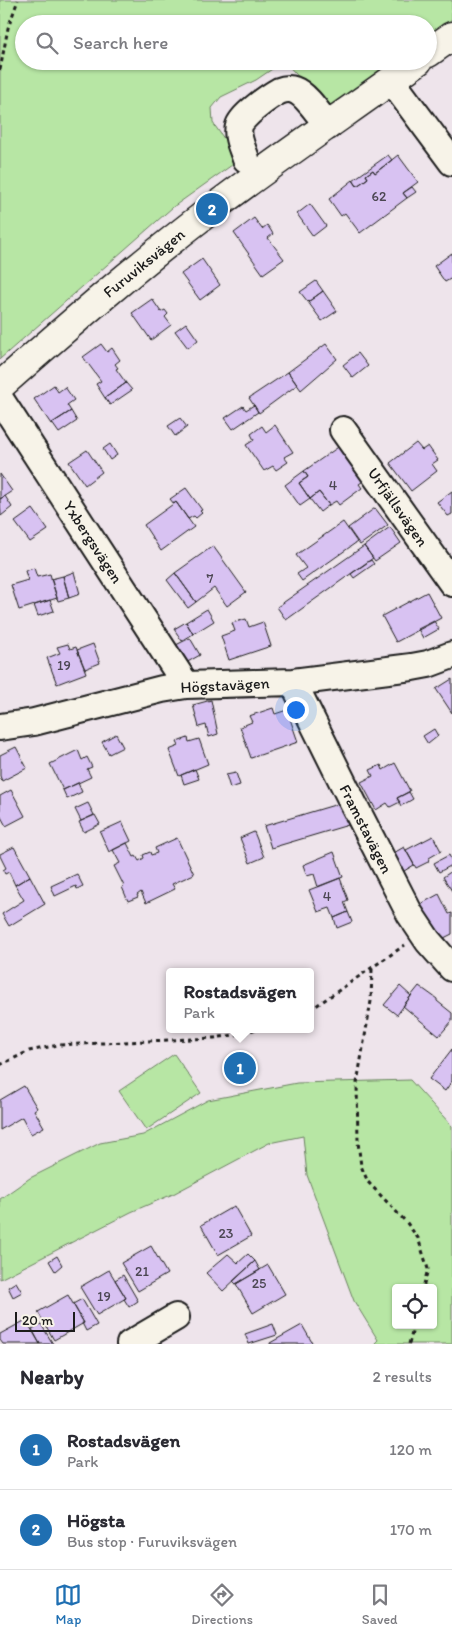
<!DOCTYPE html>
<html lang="en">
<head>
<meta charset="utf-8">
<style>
  body { margin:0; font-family:Itim,sans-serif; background:#f2f2f3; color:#2b2b33 }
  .controls { position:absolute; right:15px; bottom:15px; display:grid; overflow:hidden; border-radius:5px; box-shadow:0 1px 4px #0004 }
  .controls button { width:45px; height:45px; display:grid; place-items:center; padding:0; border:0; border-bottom:1px solid #e1e1e2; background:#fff; color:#2b2b33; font:25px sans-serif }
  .scale { position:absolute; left:15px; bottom:12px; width:60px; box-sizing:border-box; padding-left:5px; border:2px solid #1c1c1c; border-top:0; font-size:14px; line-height:18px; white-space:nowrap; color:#1c1c1c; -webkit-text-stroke:4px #f7f3e8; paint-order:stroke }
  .you { position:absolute; left:295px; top:709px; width:18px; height:18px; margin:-12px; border:4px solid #fff; border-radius:50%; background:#1a73e8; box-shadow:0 0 0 8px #1a73e833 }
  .badge { display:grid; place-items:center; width:32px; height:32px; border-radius:50%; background:#1f6fb2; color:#fff; font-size:16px; font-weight:700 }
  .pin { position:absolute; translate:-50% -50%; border:2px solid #fff; box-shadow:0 1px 5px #0006 }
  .popup { position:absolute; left:166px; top:968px; width:148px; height:65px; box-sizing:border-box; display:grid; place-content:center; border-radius:5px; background:#fff; filter:drop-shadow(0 1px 4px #0005); font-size:16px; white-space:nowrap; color:#7c7c81 }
  .popup b { font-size:19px; color:#2b2b33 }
  .popup::after { content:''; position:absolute; left:50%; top:100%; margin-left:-10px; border:10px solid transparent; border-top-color:#fff }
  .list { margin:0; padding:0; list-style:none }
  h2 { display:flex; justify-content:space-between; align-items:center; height:65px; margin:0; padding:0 20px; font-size:21px }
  h2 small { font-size:16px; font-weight:400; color:#7c7c81 }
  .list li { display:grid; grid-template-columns:32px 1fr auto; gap:15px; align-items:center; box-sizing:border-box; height:80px; padding:0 20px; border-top:1px solid #e1e1e2 }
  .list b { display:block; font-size:19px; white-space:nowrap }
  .list p { margin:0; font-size:16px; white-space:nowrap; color:#7c7c81 }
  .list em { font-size:16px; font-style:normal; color:#7c7c81 }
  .icon { flex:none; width:28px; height:28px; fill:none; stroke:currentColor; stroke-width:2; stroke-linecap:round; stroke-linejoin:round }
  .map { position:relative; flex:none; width:452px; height:1344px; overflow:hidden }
  .search { position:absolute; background:#fff; box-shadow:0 1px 4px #0004; left:15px; right:15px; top:15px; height:55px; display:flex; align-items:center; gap:12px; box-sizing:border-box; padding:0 18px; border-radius:28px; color:#7c7c81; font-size:19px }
  .sheet { height:225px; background:#fff }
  nav { display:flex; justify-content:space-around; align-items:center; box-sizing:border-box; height:70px; border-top:1px solid #e1e1e2; background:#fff; font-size:14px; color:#7c7c81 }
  nav a { display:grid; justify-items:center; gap:2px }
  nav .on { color:#1f6fb2 }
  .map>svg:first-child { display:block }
</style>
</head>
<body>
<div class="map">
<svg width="452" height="1344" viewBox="0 0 452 1344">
  <rect width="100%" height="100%" fill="#eee4eb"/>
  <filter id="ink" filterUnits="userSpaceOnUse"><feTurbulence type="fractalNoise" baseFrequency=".02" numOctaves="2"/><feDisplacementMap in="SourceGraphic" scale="10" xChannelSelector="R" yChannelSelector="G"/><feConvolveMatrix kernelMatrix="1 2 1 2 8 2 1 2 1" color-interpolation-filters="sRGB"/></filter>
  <g filter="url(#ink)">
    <path fill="#b7e6a4" stroke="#6a8160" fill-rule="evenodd" d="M0,0H452V19L428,37V24H24V61H394L328,109L284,61L256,80L221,97L212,108L213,123L239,160L173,207L0,359Z
      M174,1054L201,1093L146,1130L119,1091Z
      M410,1080L452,1126V1344H374L378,1340L354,1301L307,1175L303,1136L269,1143L173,1194L131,1212L0,1279V1199L30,1178L100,1143L143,1135L208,1100L297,1083ZM396,1288H433V1325H396Z"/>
    <path fill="#d8c2f2" stroke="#1c1c1c" d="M388,155L392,160L375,173L373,170L366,175L368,178L357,186L353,180Z
      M398,155L418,182L403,193L407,198L360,233L345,213L341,216L329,199L353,180L357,186L368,178L366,175L373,170L375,173Z
      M412,187L416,192L407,198L403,193Z
      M310,204L326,226L313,236L297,214Z
      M254,218L262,229L267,225L270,229L273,234L268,238L284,259L263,274L234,233Z
      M452,253V278L445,282L434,266Z
      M202,259L220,285L200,300L181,274Z
      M316,281L323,291L308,302L300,292Z
      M323,291L337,311L322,321L308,302Z
      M152,299L161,312L165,310L168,314L165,317L171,325L151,340L132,313Z
      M186,323L198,340L188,348L175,331Z
      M101,344L107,352L112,348L120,360L115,364L118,368L116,369L126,383L105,398L96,384L101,381L83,357Z
      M326,344L337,359L301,390L288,372Z
      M358,353L368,366L353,378L343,365Z
      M288,372L297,385L259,413L249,398Z
      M126,383L132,390L110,405L105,398Z
      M54,385L58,392L65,387L74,400L67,405L71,411L51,424L34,399Z
      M254,405L258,412L233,429L225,418L243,406L246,410Z
      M71,411L77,421L59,433L52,423Z
      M180,418L187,427L175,436L168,426Z
      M275,425L293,452L284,457L288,462L276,470L273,466L264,471L246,445L254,440L251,434L262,426L266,432Z
      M344,443L369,477L359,484L362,488L339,505L336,501L329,505L319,492L310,499L299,483L308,477L304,471Z
      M416,443L422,450L428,446L438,460L432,464L437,471L411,491L390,463Z
      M110,444L117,455L110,460L103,449Z
      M87,450L102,472L85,485L69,462Z
      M304,471L308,477L299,483L310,499L300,506L285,485Z
      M0,474L12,491L0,499Z
      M186,488L202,510L200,511L202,513L196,518L194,516L188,519L176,502L174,504L170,499Z
      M452,491V514L448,516L437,502Z
      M319,492L329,505L320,512L310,499Z
      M5,496L12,507L1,516L0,499Z
      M176,502L194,527L161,551L144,525Z
      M375,508L388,525L360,545L348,528Z
      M33,509L48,530L30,542L15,522Z
      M343,522L357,542L302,581L297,574L306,568L296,555Z
      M390,527L401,543L375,561L364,546Z
      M213,546L246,592L227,606L214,588L196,602L175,573Z
      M364,546L373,558L286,620L277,607Z
      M371,560L374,564L354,578L351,574Z
      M34,568L37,577L50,574L57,598L19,610L11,585L28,580L25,571Z
      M74,572L80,594L69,598L63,576Z
      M175,573L196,602L188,608L167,580Z
      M63,576L69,598L58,601L51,579Z
      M427,592L441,618L396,642L382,616Z
      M50,600L54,611L38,616L34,605Z
      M207,609L214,621L193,634L186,622Z
      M246,619L249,627L263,622L271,646L229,660L221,636L235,631L232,623Z
      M434,621L439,629L423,638L418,629Z
      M186,622L193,634L182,641L174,629Z
      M190,638L200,655L184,664L174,646Z
      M68,644L70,649L76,647L86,673L57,684L47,658L60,653L57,647Z
      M93,644L100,663L85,669L77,650Z
      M452,679V713L436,689Z
      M211,700L218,734L209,737L206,725L199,727L193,705Z
      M273,708L275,714L287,710L298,742L251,758L240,727L252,722L249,716Z
      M434,729L438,736L428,744L423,736Z
      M116,734L123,747L109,754L102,742Z
      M188,738L189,742L199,739L208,764L179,776L169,750L179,746L177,742Z
      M16,747L27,768L2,781L0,776V755Z
      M78,750L82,760L87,757L92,767L87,769L91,777L63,790L50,764Z
      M395,763L410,791L397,798L400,802L390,807L387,803L376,810L361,782L373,776L370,770L381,765L383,770Z
      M195,769L199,779L184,784L181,775Z
      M236,773L240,785L230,788L226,775Z
      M78,783L82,792L67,799L63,790Z
      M11,790L25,816L6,826L0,815V796Z
      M409,792L413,799L401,806L397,798Z
      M348,801L355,823L271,848L264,826Z
      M88,803L94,815L81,821L75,809Z
      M95,815L100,824L84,832L79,822Z
      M122,822L131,841L109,852L100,832Z
      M254,832L264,857L250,863L240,838Z
      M433,836L441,851L429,858L428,862L416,868L406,850Z
      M177,838L194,874L172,884L175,889L146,903L141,892L137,895L138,897L128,901L122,887L124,886L114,866L120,863L113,850L127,843L134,857L136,856L139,861L144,858L143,855L150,852L151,855L157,853L155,848Z
      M14,847L30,876L15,885L9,872L5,874L3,870L6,868L0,856V854Z
      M404,847L414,865L399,874L392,854Z
      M334,852L343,877L318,887L314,874L307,876L303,865Z
      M449,855L452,861V865L439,872L434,863Z
      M452,871V891L443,877Z
      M77,874L83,886L77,889L76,886L55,896L51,886Z
      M30,876L45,904L9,926L2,914L24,900L15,885Z
      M340,878L348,900L344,902L348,912L334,918L330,908L318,912L309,890Z
      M439,894L449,914L452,913V934L438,941L419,905Z
      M348,912L352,922L337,928L334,918Z
      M400,986L411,996L397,1015L384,1005Z
      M419,986L433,996L437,999V1001L452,1013V1021L439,1036L403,1006Z
      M452,1049V1081L445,1091L429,1079Z
      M24,1086L37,1108L34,1110L44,1127L31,1134L22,1117L0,1130V1100Z
      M234,1206L251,1236L218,1255L201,1225Z
      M151,1246L167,1274L138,1291L121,1263Z
      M228,1254L238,1263L248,1254L255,1261L223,1291L206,1273Z
      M57,1256L62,1265L55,1271L49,1261Z
      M255,1261L260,1270L236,1284L233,1281Z
      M268,1265L285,1294L253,1313L236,1284Z
      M109,1270L126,1298L97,1315L80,1287Z
      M123,1275L138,1301L129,1307L124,1299L126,1298L115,1280Z
      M16,1282L22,1292L13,1297L8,1287Z
      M68,1295L84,1323L54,1340L38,1312Z
      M82,1299L97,1325L86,1331L82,1323H84L73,1304Z
      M26,1320L40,1344H3L0,1340V1334Z
      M41,1324L53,1344H40L32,1329Z
      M273,1324L277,1335L249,1344L245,1334Z
      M302,1325L313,1344H270V1343Z"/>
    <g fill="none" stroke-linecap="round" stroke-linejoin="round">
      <defs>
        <path id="minor" d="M391,80L452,162
          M246,159C243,149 236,137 239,126C241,116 270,96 279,91C284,89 289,88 294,90C306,94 320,116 328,126
          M0,399L186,685
          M343,430L452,583
          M293,682L353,803L410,914L428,941L452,968
          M0,727L34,722L162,689L186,685L293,682L412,667L428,664L452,655
          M130,1344L176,1317"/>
        <path id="major" d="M428,53L452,36
          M0,386C69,325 138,265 212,209C279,158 349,111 418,61"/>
      </defs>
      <use href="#minor" stroke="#1c1c1c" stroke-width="30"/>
      <use href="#major" stroke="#1c1c1c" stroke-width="31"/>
      <path stroke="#1c1c1c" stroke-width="3" stroke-dasharray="4 4" stroke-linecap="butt" d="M0,70L8,28L18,0
        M372,969L371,1001L357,1083L358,1142L361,1166L368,1182L407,1223L418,1238L428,1269L423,1288
        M310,1010L405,945
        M0,1065L29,1051L58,1045L214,1038L240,1034L256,1029
        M409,1344L414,1325"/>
      <use href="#minor" stroke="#f7f3e8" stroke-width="26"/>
      <use href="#major" stroke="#f7f3e8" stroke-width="28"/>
    </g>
  </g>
  <g text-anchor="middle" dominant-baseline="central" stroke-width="4" stroke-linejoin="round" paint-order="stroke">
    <g font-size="14" fill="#4b4652">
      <text x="379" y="196">62</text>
      <text x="333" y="485">4</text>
      <text x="210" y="578">7</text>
      <text x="64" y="665">19</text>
      <text x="327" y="896">4</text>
      <text x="226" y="1233">23</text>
      <text x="142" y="1271">21</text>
      <text x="259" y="1283">25</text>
      <text x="104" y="1296">19</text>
    </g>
    <g font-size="16" fill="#1c1c1c" stroke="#f7f3e8">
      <text transform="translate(144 263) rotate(-39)">Furuviksvägen</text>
      <text transform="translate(398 507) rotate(55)">Urfjällsvägen</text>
      <text transform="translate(93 542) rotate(57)">Yxbergsvägen</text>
      <text transform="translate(225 685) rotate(-3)">Högstavägen</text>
      <text transform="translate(366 829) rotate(63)">Framstavägen</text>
    </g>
  </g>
</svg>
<div class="controls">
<button><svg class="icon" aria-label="locate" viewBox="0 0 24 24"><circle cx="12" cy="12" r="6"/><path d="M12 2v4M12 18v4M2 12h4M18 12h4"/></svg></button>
</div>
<div class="scale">20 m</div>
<div class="you"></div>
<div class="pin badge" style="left:240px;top:1068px">1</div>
<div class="popup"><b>Rostadsvägen</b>Park</div>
<div class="pin badge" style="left:212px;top:209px">2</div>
<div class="search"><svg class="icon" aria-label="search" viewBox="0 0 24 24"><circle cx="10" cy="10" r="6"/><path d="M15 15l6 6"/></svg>Search here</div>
</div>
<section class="sheet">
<h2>Nearby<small>2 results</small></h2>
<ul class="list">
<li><span class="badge">1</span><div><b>Rostadsvägen</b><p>Park</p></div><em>120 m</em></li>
<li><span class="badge">2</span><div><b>Högsta</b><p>Bus stop · Furuviksvägen</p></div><em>170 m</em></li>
</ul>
</section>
<nav>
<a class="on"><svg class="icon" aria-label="map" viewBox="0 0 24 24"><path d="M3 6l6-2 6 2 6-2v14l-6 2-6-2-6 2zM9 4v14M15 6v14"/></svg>Map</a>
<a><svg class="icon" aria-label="directions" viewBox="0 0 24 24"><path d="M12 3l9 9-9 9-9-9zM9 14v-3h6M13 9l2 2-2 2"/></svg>Directions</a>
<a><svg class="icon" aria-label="saved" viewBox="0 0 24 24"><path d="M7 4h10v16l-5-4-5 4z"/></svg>Saved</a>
</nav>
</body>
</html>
